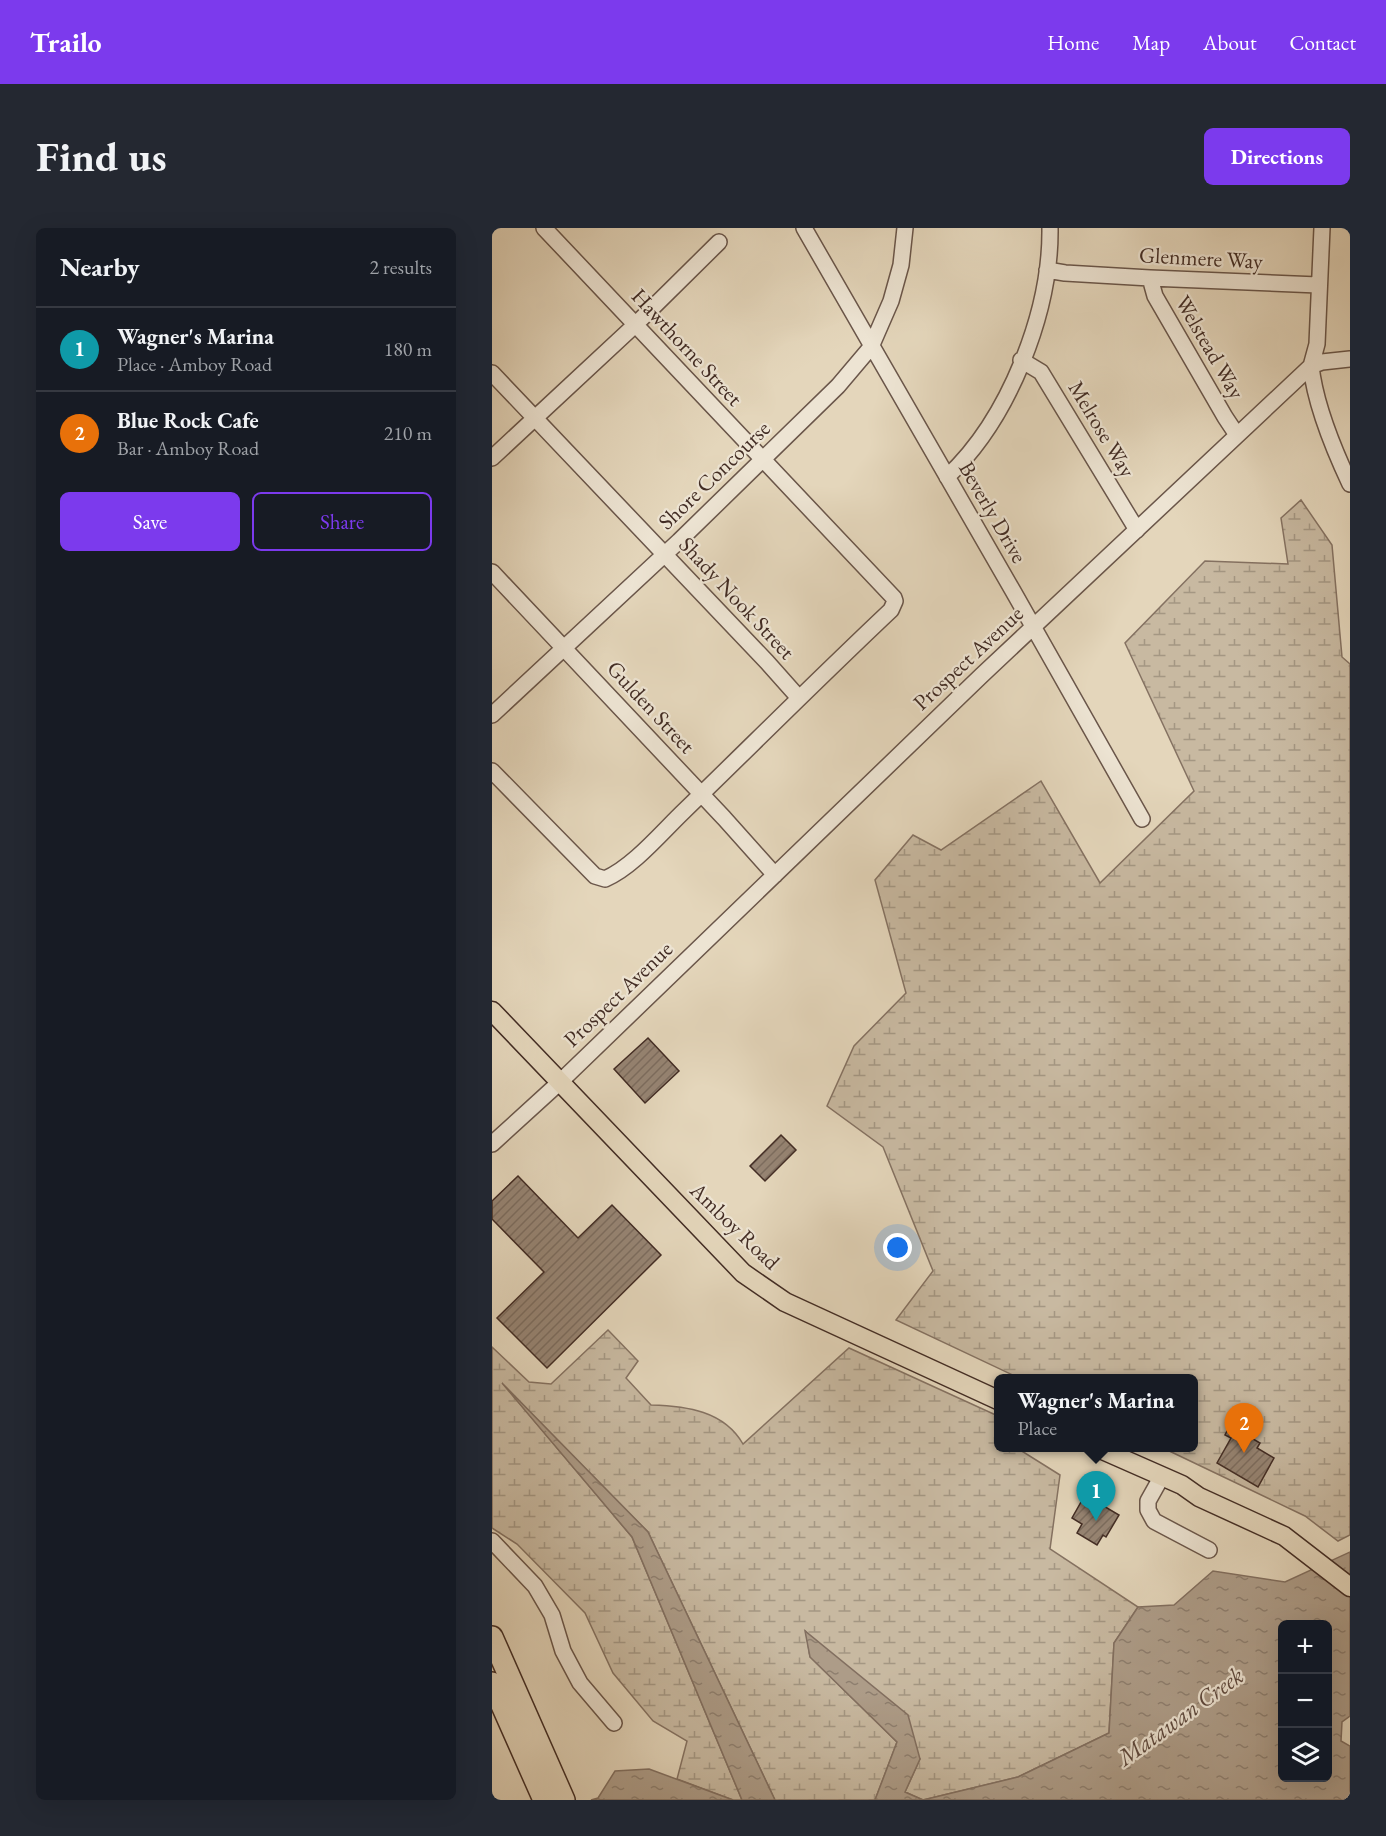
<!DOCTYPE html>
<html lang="en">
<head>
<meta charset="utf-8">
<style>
  body { margin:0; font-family:"EB Garamond",serif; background:#242831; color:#f1f3f6 }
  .controls { position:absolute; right:18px; bottom:18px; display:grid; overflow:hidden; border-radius:9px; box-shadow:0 6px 24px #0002 }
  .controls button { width:54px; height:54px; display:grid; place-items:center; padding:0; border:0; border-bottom:2px solid #363941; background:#171b24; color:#f1f3f6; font:30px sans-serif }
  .you { position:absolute; left:406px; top:1020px; width:21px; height:21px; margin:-15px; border:4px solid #fff; border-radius:50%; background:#1a73e8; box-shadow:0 0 0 9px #1a73e833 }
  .badge { display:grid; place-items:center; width:39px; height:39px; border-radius:50%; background:#7c3aed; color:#fff; font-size:20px; font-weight:700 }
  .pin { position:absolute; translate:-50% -50px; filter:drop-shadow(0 2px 3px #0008) }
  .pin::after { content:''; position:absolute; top:32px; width:21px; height:18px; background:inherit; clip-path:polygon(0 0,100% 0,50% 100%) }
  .popup { position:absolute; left:502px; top:1146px; width:204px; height:78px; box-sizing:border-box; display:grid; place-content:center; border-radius:9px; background:#171b24; filter:drop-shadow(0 2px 4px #0005); font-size:20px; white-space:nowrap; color:#9ea1a6 }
  .popup b { font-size:22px; color:#f1f3f6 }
  .popup::after { content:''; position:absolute; left:50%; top:100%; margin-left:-12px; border:12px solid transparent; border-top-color:#171b24 }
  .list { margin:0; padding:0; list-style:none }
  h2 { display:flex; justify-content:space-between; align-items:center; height:78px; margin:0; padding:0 24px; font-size:26px }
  h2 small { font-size:20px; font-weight:400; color:#9ea1a6 }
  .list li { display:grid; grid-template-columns:39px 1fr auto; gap:18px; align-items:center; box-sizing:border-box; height:84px; padding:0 24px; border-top:2px solid #363941 }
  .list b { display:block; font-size:22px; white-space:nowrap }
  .list p { margin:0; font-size:20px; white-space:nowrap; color:#9ea1a6 }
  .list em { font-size:20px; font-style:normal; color:#9ea1a6 }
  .actions { display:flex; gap:12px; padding:18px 24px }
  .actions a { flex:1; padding:14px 0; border:2px solid #7c3aed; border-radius:9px; text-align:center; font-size:21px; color:#7c3aed }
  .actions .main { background:#7c3aed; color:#fff }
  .icon { flex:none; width:33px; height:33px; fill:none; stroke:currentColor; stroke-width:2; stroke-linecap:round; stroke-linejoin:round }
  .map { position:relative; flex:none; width:858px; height:1572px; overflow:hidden; border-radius:9px }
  header { display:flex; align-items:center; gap:36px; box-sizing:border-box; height:84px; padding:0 30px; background:#7c3aed; color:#fff }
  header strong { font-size:28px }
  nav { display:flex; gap:33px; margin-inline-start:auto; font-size:21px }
  .intro { display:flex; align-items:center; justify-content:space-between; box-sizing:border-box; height:144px; padding:0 36px }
  h1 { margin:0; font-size:42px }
  .button { padding:15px 27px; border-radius:9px; background:#7c3aed; color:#fff; font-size:21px; font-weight:700 }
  main { display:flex; gap:36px; padding:0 36px }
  aside { flex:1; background:#171b24; border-radius:9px; box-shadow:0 6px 24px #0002 }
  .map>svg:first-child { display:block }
</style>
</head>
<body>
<header>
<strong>Trailo</strong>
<nav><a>Home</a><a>Map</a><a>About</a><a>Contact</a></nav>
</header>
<div class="intro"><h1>Find us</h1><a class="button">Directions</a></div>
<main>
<aside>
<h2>Nearby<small>2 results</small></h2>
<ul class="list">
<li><span class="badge" style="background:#0f9aa8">1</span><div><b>Wagner's Marina</b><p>Place · Amboy Road</p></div><em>180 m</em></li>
<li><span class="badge" style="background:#e8710a">2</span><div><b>Blue Rock Cafe</b><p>Bar · Amboy Road</p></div><em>210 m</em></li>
</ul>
<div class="actions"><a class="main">Save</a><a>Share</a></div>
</aside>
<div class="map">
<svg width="858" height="1572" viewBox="0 0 858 1572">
  <defs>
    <pattern id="wetland-marsh" width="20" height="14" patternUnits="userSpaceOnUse" patternTransform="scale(1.5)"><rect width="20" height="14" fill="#c8b9a1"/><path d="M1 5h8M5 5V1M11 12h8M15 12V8" fill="none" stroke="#a49783"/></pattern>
    <pattern id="water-ripples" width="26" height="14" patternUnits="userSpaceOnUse" patternTransform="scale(1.5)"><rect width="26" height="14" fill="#ad9c88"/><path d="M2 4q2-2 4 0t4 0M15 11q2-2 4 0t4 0" fill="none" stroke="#8e7f6f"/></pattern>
    <pattern id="building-hatch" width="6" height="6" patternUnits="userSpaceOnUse" patternTransform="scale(1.5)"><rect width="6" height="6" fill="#968473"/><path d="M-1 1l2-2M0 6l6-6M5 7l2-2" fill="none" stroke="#7c6c5e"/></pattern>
  </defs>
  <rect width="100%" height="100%" fill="#e4d6bb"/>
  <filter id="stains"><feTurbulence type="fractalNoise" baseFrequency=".00333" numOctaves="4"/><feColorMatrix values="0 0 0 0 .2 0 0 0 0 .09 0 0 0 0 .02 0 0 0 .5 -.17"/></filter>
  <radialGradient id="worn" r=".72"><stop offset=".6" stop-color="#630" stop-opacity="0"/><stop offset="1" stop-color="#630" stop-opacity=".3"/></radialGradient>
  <path fill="url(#wetland-marsh)" stroke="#857262" stroke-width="1.5" d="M809,272L840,317L850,429L858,436V1307L846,1313L813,1288L671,1220H702V1150H527L404,1092L441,1043L391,919L335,878L362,818L414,765L383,652L421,607L449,622L549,553L608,655L702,563L633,415L713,333L796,336L789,290Z
    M116,1102L146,1133L134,1150L159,1177C195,1178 232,1183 251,1216L357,1120L506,1188V1220H525L568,1247L558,1321L646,1379L622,1415L617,1505L526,1549L431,1572L413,1564L428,1531L314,1404L318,1429L405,1514L383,1572H283L156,1304L18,1164L140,1309L250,1572H241L185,1551L195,1513L161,1493L121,1445L93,1385L25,1316L0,1300V1119L37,1154L59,1156Z"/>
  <path fill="url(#water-ripples)" stroke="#826f60" stroke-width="1.5" fill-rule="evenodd" d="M10,1155L156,1304L283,1572H250L140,1309Z
    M858,1324V1488L850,1494L849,1513L858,1518V1572H383L405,1514L318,1429L313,1403L416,1487L428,1531L413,1564L431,1572L526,1549L617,1505L622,1415L646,1379L682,1377L721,1343L793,1354ZM790,1396H836V1550H790Z
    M157,1541L241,1572H99L106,1570L123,1543Z"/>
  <path fill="url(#building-hatch)" stroke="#422c24" stroke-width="1.5" d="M156,810L187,843L153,875L122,841Z
    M289,907L304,922L273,953L258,938Z
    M26,948L86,1010L120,977L169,1027L55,1140L5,1090L52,1044L0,991V973Z
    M749,1194L760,1201L756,1208L768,1215L765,1220L782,1230L766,1259L725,1235L739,1210L733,1207L738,1197L745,1201Z
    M593,1267L627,1287L614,1309L611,1307L605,1317L585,1305L590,1296L580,1290Z"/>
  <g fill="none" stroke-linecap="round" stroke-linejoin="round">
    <defs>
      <path id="minor" d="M312,0L521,363L650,591
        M555,42L573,45L658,50L826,57
        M658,50L663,68L733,189L745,207
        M858,131L830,134L819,138C823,175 842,222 858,256
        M529,132L549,144L645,302
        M0,145L275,434L307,470
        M0,230L143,97L227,14
        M455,249C517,191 559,84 558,0
        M0,344L232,590L283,647
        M0,487L187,313L346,158L379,119L399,73L409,37L413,0
        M0,543L103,648L113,651C141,639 170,604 192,583C261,516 329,448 399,382L403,373L402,370L52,0
        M0,916L68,854L490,447L819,138L825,116L830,0
        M670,1248L656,1273V1282L662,1293L717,1322
        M0,1313L43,1358L60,1387L71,1423L88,1455L122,1495"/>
      <path id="major" d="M0,783L251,1045L293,1074L506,1172
        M606,1220L690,1257L707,1269L792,1308L858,1359"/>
      <path id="highway" d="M0,1409L72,1572
        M0,1455L52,1572"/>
    </defs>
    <use href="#minor" stroke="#6a564a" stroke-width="18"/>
    <use href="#major" stroke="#422c24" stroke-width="21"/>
    <use href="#highway" stroke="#422c24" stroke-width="24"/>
    <use href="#minor" stroke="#ede4d3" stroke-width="15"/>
    <use href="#major" stroke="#e4d6bb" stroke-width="18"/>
    <use href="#highway" stroke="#e4d6bb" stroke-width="21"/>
  </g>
  <g text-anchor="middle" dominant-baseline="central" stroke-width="4.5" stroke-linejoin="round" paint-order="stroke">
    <g font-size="22" fill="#422c24" stroke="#ede4d3">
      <text transform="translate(709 30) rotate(3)">Glenmere Way</text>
      <text transform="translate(195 119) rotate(47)">Hawthorne Street</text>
      <text transform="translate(718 119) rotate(60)">Welstead Way</text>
      <text transform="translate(610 201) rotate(59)">Melrose Way</text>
      <text transform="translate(222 247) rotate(-44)">Shore Concourse</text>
      <text transform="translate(501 284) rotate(60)">Beverly Drive</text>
      <text transform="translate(245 370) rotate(47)">Shady Nook Street</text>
      <text transform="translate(476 430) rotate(-43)">Prospect Avenue</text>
      <text transform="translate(159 479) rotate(47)">Gulden Street</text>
      <text transform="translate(126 766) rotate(-44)">Prospect Avenue</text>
      <text transform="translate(243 998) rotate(44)">Amboy Road</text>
    </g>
    <g font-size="24" font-style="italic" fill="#5d483d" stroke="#ede4d3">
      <text transform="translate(688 1488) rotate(-36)">Matawan Creek</text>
    </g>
  </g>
  <rect width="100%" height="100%" filter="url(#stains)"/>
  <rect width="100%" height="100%" fill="url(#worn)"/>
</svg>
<div class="controls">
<button>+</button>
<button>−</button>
<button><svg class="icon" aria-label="layers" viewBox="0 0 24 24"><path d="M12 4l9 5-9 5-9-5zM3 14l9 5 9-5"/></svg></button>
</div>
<div class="you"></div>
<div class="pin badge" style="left:604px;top:1293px;background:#0f9aa8">1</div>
<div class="popup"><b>Wagner's Marina</b>Place</div>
<div class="pin badge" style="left:752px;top:1225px;background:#e8710a">2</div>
</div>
</main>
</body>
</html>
